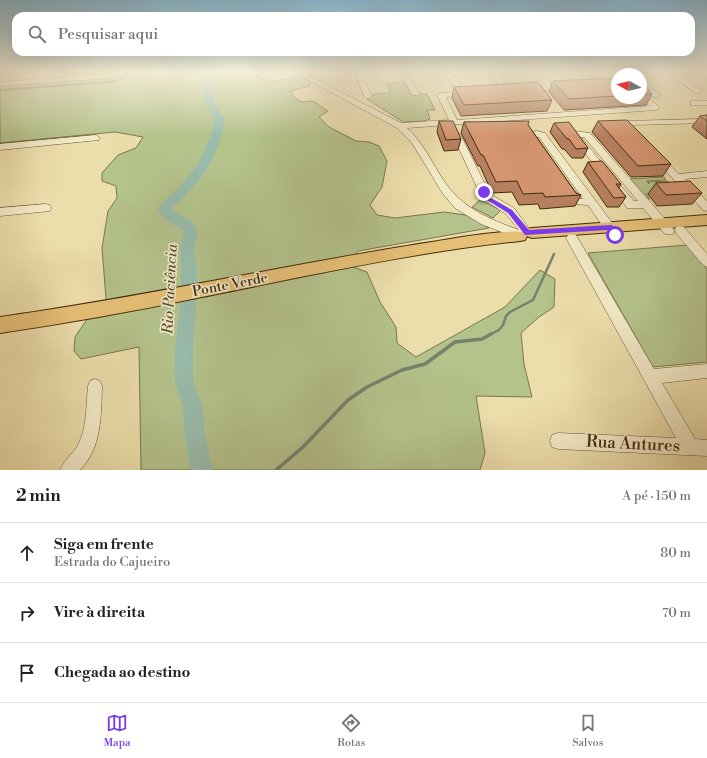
<!DOCTYPE html>
<html lang="pt">
<head>
<meta charset="utf-8">
<style>
  body { margin:0; font-family:"Libre Bodoni",serif; background:#f6f6f6; color:#222 }
  .compass { position:absolute; left:611px; top:68px; width:36px; height:36px; border-radius:50%; background:#fff; box-shadow:0 4px 16px #0002; rotate:278deg }
  .stop { position:absolute; width:12px; height:12px; margin:-9px; border:3px solid #7c3aed; border-radius:50%; background:#fff }
  .stop.end { background:#7c3aed; border-color:#fff; box-shadow:0 1px 4px #0008 }
  .list { margin:0; padding:0; list-style:none }
  h2 { display:flex; justify-content:space-between; align-items:center; height:52px; margin:0; padding:0 16px; font-size:17px }
  h2 small { font-size:13px; font-weight:400; color:#767676 }
  .list li { display:grid; grid-template-columns:26px 1fr auto; gap:12px; align-items:center; box-sizing:border-box; height:60px; padding:0 16px; border-top:1px solid #e0e0e0 }
  .list b { display:block; font-size:15px; white-space:nowrap }
  .list p { margin:0; font-size:13px; white-space:nowrap; color:#767676 }
  .list em { font-size:13px; font-style:normal; color:#767676 }
  .icon { flex:none; width:22px; height:22px; fill:none; stroke:currentColor; stroke-width:2; stroke-linecap:round; stroke-linejoin:round }
  .map { position:relative; flex:none; width:707px; height:470px; overflow:hidden }
  .search { position:absolute; background:#fff; box-shadow:0 4px 16px #0002; left:12px; right:12px; top:12px; height:44px; display:flex; align-items:center; gap:10px; box-sizing:border-box; padding:0 14px; border-radius:12px; color:#767676; font-size:15px }
  .sheet { height:232px; background:#fff }
  nav { display:flex; justify-content:space-around; align-items:center; box-sizing:border-box; height:56px; border-top:1px solid #e0e0e0; background:#fff; font-size:11px; color:#767676 }
  nav a { display:grid; justify-items:center; gap:2px }
  nav .on { color:#7c3aed }
  .map>svg:first-child { display:block }
</style>
</head>
<body>
<div class="map">
<svg width="707" height="470" viewBox="0 0 707 470">
  <rect width="100%" height="100%" fill="#ecdeab"/>
  <filter id="stains"><feTurbulence type="fractalNoise" baseFrequency=".005" numOctaves="4"/><feColorMatrix values="0 0 0 0 .2 0 0 0 0 .09 0 0 0 0 .02 0 0 0 .5 -.17"/></filter>
  <radialGradient id="worn" r=".72"><stop offset=".6" stop-color="#630" stop-opacity="0"/><stop offset="1" stop-color="#630" stop-opacity=".3"/></radialGradient>
  <path fill="#b4c28c" stroke="#7c764c" d="M113,71H248L270,82L301,76L311,79L309,86L291,91L293,96L301,102L313,101L328,111L319,117L329,127L356,141L369,142L379,146L387,161L382,187L370,205L377,215L395,218L444,212L466,215L489,228L358,251L348,263L353,267L367,272L380,302L396,327L397,343L416,357L505,307L540,270L555,279L554,307L539,317L521,333L524,364L532,397L476,396L485,453L480,470H141L139,347L81,359L74,351L75,337L85,322L106,299L102,248L108,211L117,198L116,186L102,181V173L118,155L136,148L143,137L115,132L0,143V85L106,77Z
    M404,82L413,94H427L435,110H427L430,119L424,121L403,122L367,99L374,94L391,93L387,84Z
    M664,177L666,180L647,181L649,184L648,182L668,181L676,190L646,194L650,199H648L630,179Z
    M480,200L501,210L493,218L472,207Z
    M687,245L707,269V362L653,367L588,253Z"/>
  <g fill="none" stroke-linecap="round" stroke-linejoin="round">
    <path stroke="#77826c" stroke-width="2" d="M0,90L108,82L118,80L131,71"/>
    <path stroke="#77826c" stroke-width="2.5" d="M489,335L499,330L503,325L506,316L510,312L533,300L554,254"/>
    <path stroke="#77826c" stroke-width="3.5" d="M276,470L303,447L348,400L367,387L402,370L425,364L455,342L482,339L491,334"/>
    <path fill="#99bcac" fill-rule="evenodd" d="M202,71H210L215,85L213,96L215,105L225,119C220,148 208,172 187,194C182,199 176,204 171,209L191,221L198,230L194,250L197,269L196,307L193,347V381L203,407L204,429L211,462L214,470H192L189,462L184,429L183,407L175,381V347L180,307L181,269L180,250L184,231L165,219L157,210C163,200 172,195 179,188C198,168 209,146 215,119L205,105L203,96L205,85Z"/>
    <defs>
      <path id="minor" d="M0,71H17L14,73L0,74Z
        M114,71H121L117,76L110,78L0,86V82L110,74Z
        M292,71H300L401,123L449,120L437,95L441,93L467,91L471,93L470,95L446,97L457,120L649,106L641,98V92H644L660,108L656,110L407,128C423,142 432,163 444,181C462,208 489,219 519,230L506,214L482,198L453,136L454,134H460L490,194L514,208L532,233L531,236H525L520,239L481,224L455,208L443,194L412,143L397,128Z
        M354,71H360L372,96L371,98H368L364,96Z
        M400,71H406L419,93L418,95H412Z
        M444,71H450L464,89L463,91H457Z
        M488,71H495L508,84V88H502Z
        M532,71H539L551,82L550,86L564,85L568,87L564,89L525,91V87H528L546,86Z
        M576,71H583L594,80L590,82H587Z
        M620,71H627L630,74H623Z
        M665,71H673L703,91L699,93H696Z
        M641,82L659,93V97H653L641,87Z
        M691,101H707V105H691Z
        M707,119V123L631,125L636,131L632,134L629,133L622,125L624,121H627Z
        M537,131L545,133L619,232L620,235L619,238H611L588,205L572,204L563,191L565,189H571L579,199H583L539,137H534L538,143L534,146L531,145L525,135L526,133Z
        M574,131L590,133L673,228L674,231L673,234H665L643,208H627L612,187L614,185H620L634,201H638L584,137H581L610,173L605,176L602,175L570,134Z
        M96,135L100,138L99,140L0,150V144Z
        M658,155L661,156L679,174L707,171V177L685,179L707,201V211L703,210L655,160L653,158Z
        M46,204L50,205L51,208L50,211L0,216V208Z
        M680,226L684,227L707,254V267L703,265L676,233L675,230L676,227Z
        M572,234L576,235L654,369L707,364V378L662,383L695,439L707,440V456L558,449L552,447L550,441L552,435L558,433L676,438L566,238L568,235Z
        M95,379L100,381L102,386C101,415 102,448 80,470H60C64,460 73,454 78,445C87,428 86,405 88,386L90,381Z"/>
      <path id="major" d="M707,215V225L532,238L527,236L525,240L520,241C413,252 308,276 202,297C135,311 68,323 0,333V317C147,297 292,263 438,241C454,238 514,228 525,233L527,229L532,228Z"/>
    </defs>
    <use href="#minor" stroke="#6d5833" stroke-width="1"/>
    <use href="#major" stroke="#432b0b" stroke-width="2"/>
    <use href="#minor" fill="#f3eac8" fill-rule="evenodd"/>
    <use href="#major" fill="#e6bf76" fill-rule="evenodd"/>
  </g>
  <path fill="#b68060" stroke="#432b0b" d="M617,78V98H641V83L652,94L646,105L564,110L549,92L553,81Z
    M454,87L552,100L547,111L461,116L452,98Z
    M707,115V139L692,127L700,116Z
    M439,121L461,139L458,150L444,151L437,132Z
    M598,121L671,164L663,176L631,177L592,132Z
    M464,122L528,125L576,193L581,195L575,206L540,209L538,204L519,205L512,192L492,193L480,166H478L461,133Z
    M554,123L588,148L583,158H572L564,149H562L550,132Z
    M588,162L621,184L619,188L626,197L619,207H607L583,172Z
    M656,183L702,193L692,204L657,206L648,194Z"/>
  <path fill="#d49570" stroke="#432b0b" d="M617,78V96L600,97L569,99L553,81Z
    M538,82L552,100L464,105L454,87Z
    M641,83L646,86L652,94L641,95Z
    M707,115V121L700,116Z
    M627,120L671,164L638,166L598,121Z
    M439,121H453L461,139L446,140Z
    M529,121L528,125L576,193L581,195L545,197L543,193L523,194L517,181L496,182L483,155H481L464,122Z
    M569,122L588,148L576,149L569,139H567L554,123Z
    M602,161L621,184H616L626,197L614,198L588,162Z
    M690,181L702,193L666,195L656,183Z"/>
  <linearGradient id="sky" x2="0" y2="1"><stop stop-color="#88b7d0"/><stop offset="0.52" stop-color="#f6f0d9"/><stop offset="1" stop-color="#f6f0d9" stop-opacity="0"/></linearGradient>
  <rect width="707" height="137" fill="url(#sky)"/>
  <path fill="#7c3aed" d="M484,190L491,198L512,210L529,230L610,225H612L619,235L615,238L613,237L608,230L525,235L508,213L487,200L481,192Z"/>
  <g text-anchor="middle" dominant-baseline="central" stroke-width="3" stroke-linejoin="round" paint-order="stroke">
    <g font-size="14" fill="#432b0b" stroke="#f3eac8">
      <text transform="translate(230 285) rotate(-11)">Ponte Verde</text>
    </g>
    <g font-size="15" font-style="italic" fill="#584f33" stroke="#f3eac8">
      <text transform="translate(170 289) rotate(-87)">Rio Paciência</text>
    </g>
    <g font-size="17" fill="#432b0b" stroke="#f3eac8">
      <text transform="translate(633 444) rotate(3)">Rua Antures</text>
    </g>
  </g>
  <rect width="100%" height="100%" filter="url(#stains)"/>
  <rect width="100%" height="100%" fill="url(#worn)"/>
</svg>
<svg class="compass" viewBox="-18 -18 36 36"><path d="M0-13l5 13h-10z" fill="#e53935"/><path d="M0 13l5-13h-10z" fill="#767676"/></svg>
<div class="stop" style="left:615px;top:235px"></div>
<div class="stop end" style="left:484px;top:192px"></div>
<div class="search"><svg class="icon" aria-label="search" viewBox="0 0 24 24"><circle cx="10" cy="10" r="6"/><path d="M15 15l6 6"/></svg>Pesquisar aqui</div>
</div>
<section class="sheet">
<h2>2 min<small>A pé · 150 m</small></h2>
<ul class="list">
<li><svg class="icon" aria-label="ahead" viewBox="0 0 24 24"><path d="M12 20V5M6 11l6-6 6 6"/></svg><div><b>Siga em frente</b><p>Estrada do Cajueiro</p></div><em>80 m</em></li>
<li><svg class="icon" aria-label="right" viewBox="0 0 24 24"><path d="M7 20v-9h11M14 6l5 5-5 5"/></svg><div><b>Vire à direita</b></div><em>70 m</em></li>
<li><svg class="icon" aria-label="arrive" viewBox="0 0 24 24"><path d="M6 21V4h12l-3 4 3 4H6"/></svg><div><b>Chegada ao destino</b></div></li>
</ul>
</section>
<nav>
<a class="on"><svg class="icon" aria-label="map" viewBox="0 0 24 24"><path d="M3 6l6-2 6 2 6-2v14l-6 2-6-2-6 2zM9 4v14M15 6v14"/></svg>Mapa</a>
<a><svg class="icon" aria-label="directions" viewBox="0 0 24 24"><path d="M12 3l9 9-9 9-9-9zM9 14v-3h6M13 9l2 2-2 2"/></svg>Rotas</a>
<a><svg class="icon" aria-label="saved" viewBox="0 0 24 24"><path d="M7 4h10v16l-5-4-5 4z"/></svg>Salvos</a>
</nav>
</body>
</html>
